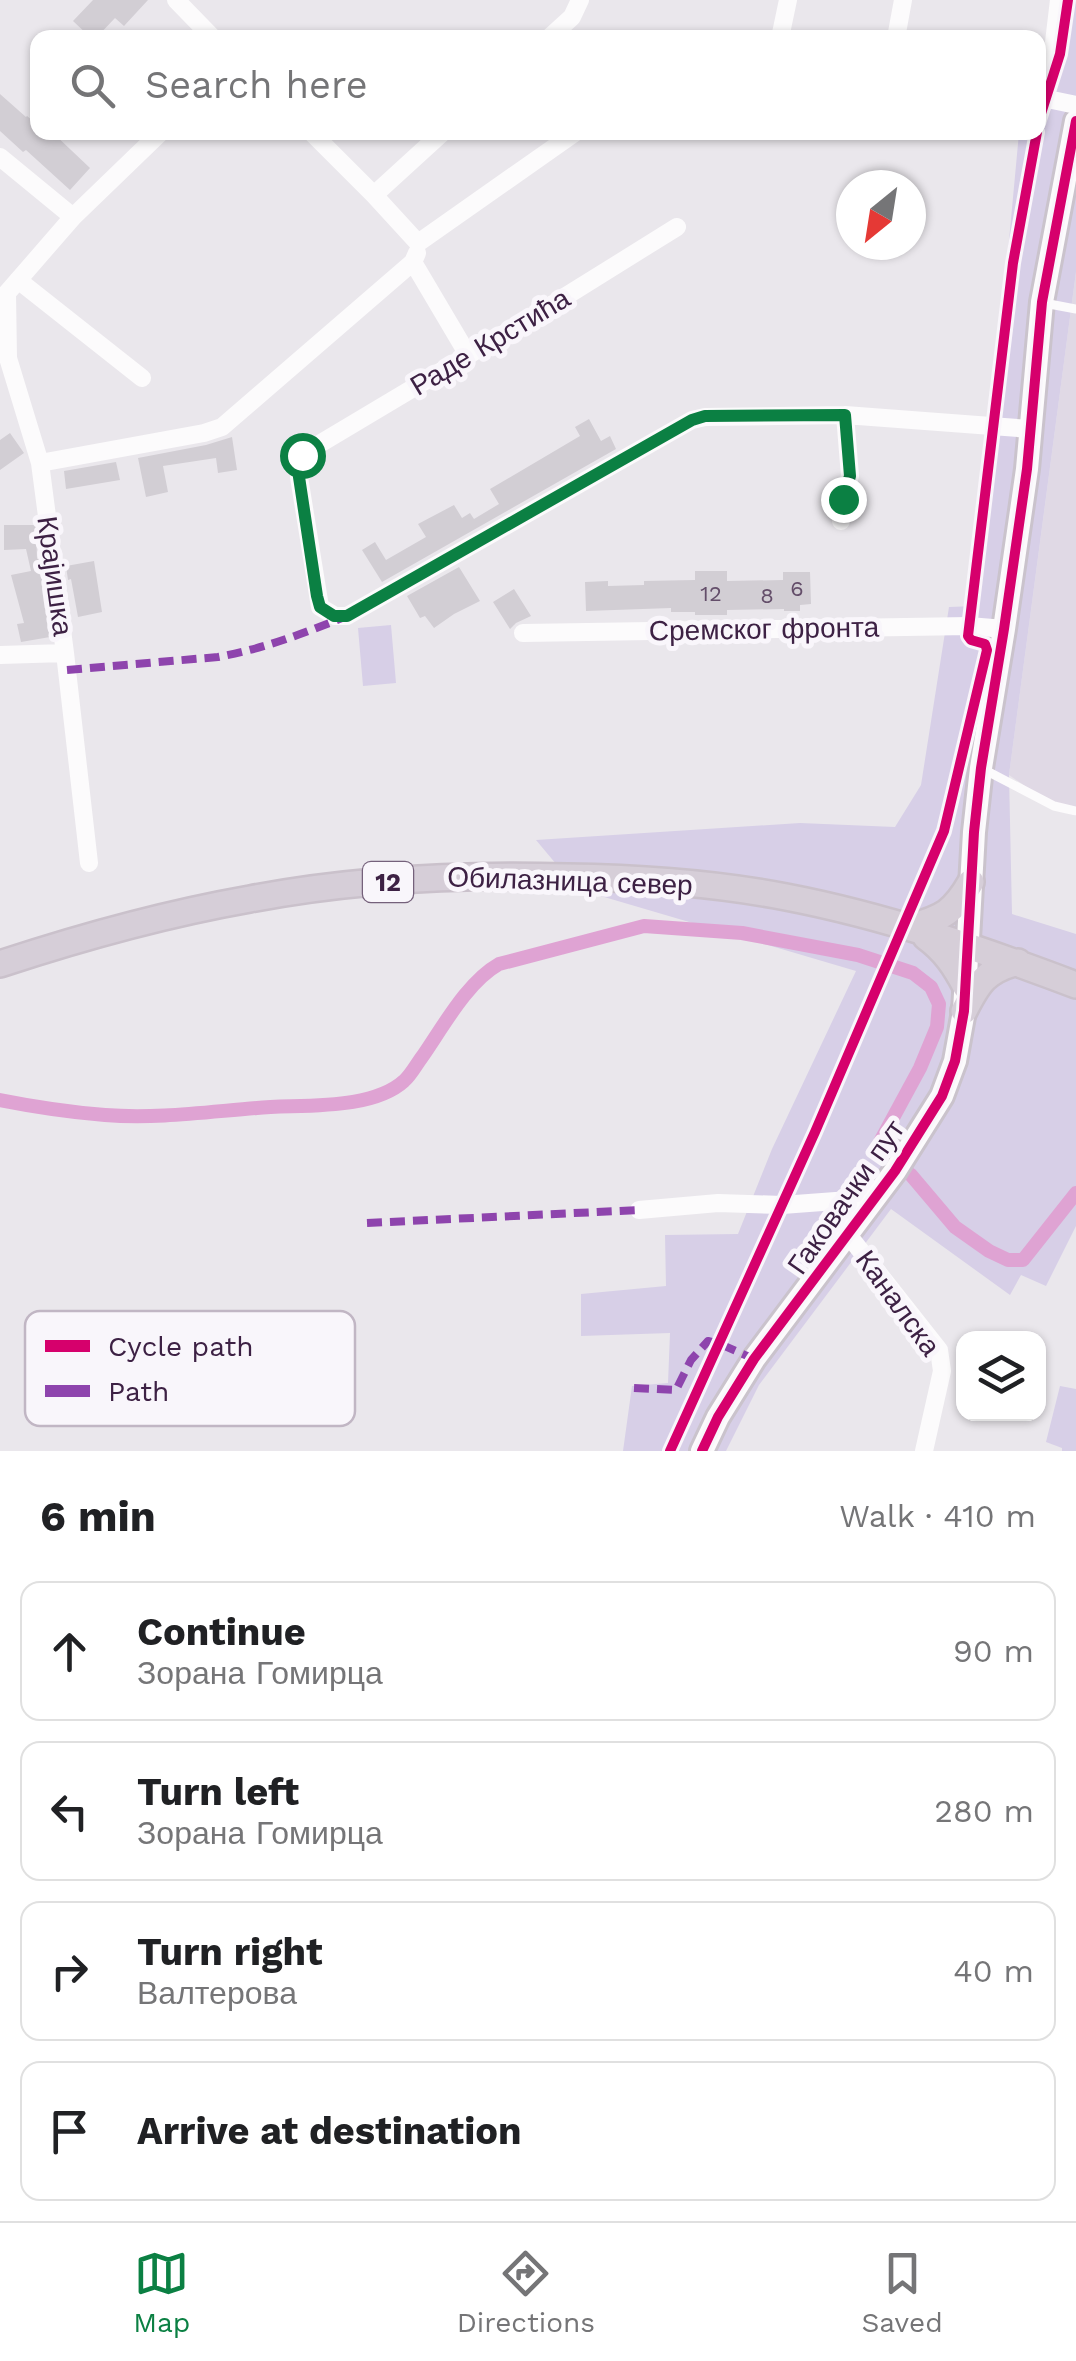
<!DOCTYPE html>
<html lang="en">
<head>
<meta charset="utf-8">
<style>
  body { margin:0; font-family:"Work Sans",sans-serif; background:#f2f2f2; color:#202124 }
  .controls { position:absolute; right:30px; bottom:30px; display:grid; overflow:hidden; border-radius:20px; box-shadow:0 2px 8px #0004 }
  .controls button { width:90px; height:90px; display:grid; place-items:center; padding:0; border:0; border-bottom:2px solid #e0e0e0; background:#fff; color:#202124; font:50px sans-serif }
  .compass { position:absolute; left:836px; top:170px; width:90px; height:90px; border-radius:50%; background:#fff; box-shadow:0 2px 8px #0004; rotate:210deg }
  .stop { position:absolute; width:30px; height:30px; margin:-22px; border:8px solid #0b8043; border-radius:50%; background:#fff }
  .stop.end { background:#0b8043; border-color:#fff; box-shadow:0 2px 10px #0008 }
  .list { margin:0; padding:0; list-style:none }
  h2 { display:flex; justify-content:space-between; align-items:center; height:130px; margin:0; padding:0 40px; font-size:42px }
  h2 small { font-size:32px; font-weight:400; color:#757577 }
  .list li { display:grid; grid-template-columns:65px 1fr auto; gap:30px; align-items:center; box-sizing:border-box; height:140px; margin:0 20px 20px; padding:0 20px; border:2px solid #e0e0e0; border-radius:20px }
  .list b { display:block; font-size:38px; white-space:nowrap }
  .list p { margin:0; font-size:32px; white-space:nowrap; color:#757577 }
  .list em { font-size:32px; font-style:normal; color:#757577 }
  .icon { flex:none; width:55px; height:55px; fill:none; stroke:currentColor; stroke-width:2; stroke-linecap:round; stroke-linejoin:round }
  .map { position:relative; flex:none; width:1076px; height:1451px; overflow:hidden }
  .search { position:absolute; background:#fff; box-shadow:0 2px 8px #0004; left:30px; right:30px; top:30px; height:110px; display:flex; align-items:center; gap:25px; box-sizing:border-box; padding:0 35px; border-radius:20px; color:#757577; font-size:38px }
  .sheet { height:770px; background:#fff }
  nav { display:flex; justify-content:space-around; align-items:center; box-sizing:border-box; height:140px; border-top:2px solid #e0e0e0; background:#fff; font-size:28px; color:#757577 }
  nav a { display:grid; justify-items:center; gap:5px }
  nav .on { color:#0b8043 }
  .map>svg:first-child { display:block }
</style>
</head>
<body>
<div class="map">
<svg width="1076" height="1451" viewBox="0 0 1076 1451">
  <rect width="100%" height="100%" fill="#eae7ec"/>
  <path fill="#e0d9e5" d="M1076,272V816L1063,812L1009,775Z"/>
  <path fill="#d7cfe7" d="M1051,0H1076V272L1009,775L1012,914L1076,934V1226L1046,1286L1021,1275L1010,1295L891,1209L759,1385L726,1451H623L632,1386L668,1383L670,1333L581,1336V1294L666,1286L665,1235L738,1234L772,1149L856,971L577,889L536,840L800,823L895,827L921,785L949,607L975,606L1019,133L1038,132L1039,64H1045Z
    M391,625L396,683L363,686L358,628Z
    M1060,1386L1076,1389V1451H1062V1448L1046,1442Z"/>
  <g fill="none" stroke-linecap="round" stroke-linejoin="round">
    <path stroke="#dfa3d3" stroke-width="14" d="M0,1100C35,1107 70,1112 105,1115C156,1119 206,1112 257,1108C299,1104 371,1111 404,1081C411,1075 416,1065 422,1057C443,1027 467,982 499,964L644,926L742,933L858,955L913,973L931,987L939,1004L937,1027L920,1068L881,1140L883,1156L911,1175L955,1227L989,1251L1008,1260H1023L1076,1193"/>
  </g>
  <path fill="#d2ced4" d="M93,0H148L124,26L115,18L96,38H91L73,21Z
    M0,94L26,117L27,116L38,125V132H52L90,168L70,190L26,150L23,152L0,131Z
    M589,419L601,441L610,436L616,449L382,582L362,550L375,542L386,560L426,537L418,524L454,505L462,518L470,513L474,519L499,504L490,489L580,436L575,427Z
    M10,433L24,453L0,470V440Z
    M232,437L237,470L218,473L216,458L163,466L168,492L146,497L138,458L206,445Z
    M116,462L120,480L66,489L64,471Z
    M4,525H36L37,559L40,558L50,637L21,642L17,624L24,623L11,575L31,571L26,549L4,550Z
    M94,561L102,612L78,617L71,579L68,580L66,566Z
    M459,567L480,601L454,614L434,628L425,616L420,618L407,596Z
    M695,571H727V581L783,580V572H810L811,604L800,605V611H784V609L727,610V615H695V612H671V608L586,611L585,582L608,581V586L644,585V581L695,580Z
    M514,589L531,616L516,623L510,629L493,602Z"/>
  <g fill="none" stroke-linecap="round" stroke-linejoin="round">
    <defs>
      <path id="secondary" d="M702,1451L718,1417L754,1359L895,1171L942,1096L955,1061L964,1011L974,832L981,768L1004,629L1027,469L1042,302L1076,121"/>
      <path id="primary" d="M910,927C943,918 954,912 971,882
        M926,937C945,951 955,966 966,987
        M0,964C82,937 165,914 250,899C354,879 461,874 567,877C640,878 714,883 786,897C885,916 981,949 1076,985
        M964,1011C978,983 986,970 1018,962"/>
    </defs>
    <use href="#secondary" stroke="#cac3cc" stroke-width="28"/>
    <use href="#primary" stroke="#cac1cb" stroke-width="30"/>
    <path stroke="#fcfbfc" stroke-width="9" d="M1044,303L1076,309
      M983,769L1054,806L1076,811"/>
    <path stroke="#fcfbfc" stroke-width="18" d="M176,0L213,38
      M549,38L572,17L580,0
      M780,38L788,0
      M896,38L903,0
      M1038,94L1052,59L1059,0
      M1038,97L1076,105
      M311,132L374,195L418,243L576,132
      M0,157L73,217
      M374,195L443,132
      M677,227L534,316L301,455L299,462V477L320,607L335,616H347L692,420L705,417L845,415L1030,429
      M417,253L413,262L468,355
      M18,280L142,378
      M7,294L8,358L40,463L65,653L89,863
      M0,301L73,217L161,132
      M40,463L204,433L222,427L413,262
      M841,521L843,499L850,476L845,415
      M523,633L969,626L1004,629
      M0,655L65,653
      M639,1210L718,1203L782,1205L876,1198
      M849,1236L939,1350L942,1371L924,1451"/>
    <use href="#secondary" stroke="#fcfbfc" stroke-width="22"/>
    <use href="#primary" stroke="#d6ced8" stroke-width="25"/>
    <path stroke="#8e44ad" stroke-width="8" stroke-dasharray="15 8" stroke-linecap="butt" d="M67,670L218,657C266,648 302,634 347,616
      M367,1223L639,1210
      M634,1388L676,1390L691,1360L708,1341L720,1344L754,1359"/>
    <defs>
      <path id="cycleway" d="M1038,123L1060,54L1068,0
        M670,1451L815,1132L944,831L987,650L985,644L971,640L968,636L1013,263L1037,132
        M702,1451L718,1417L754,1359L895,1171L942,1096L955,1061L964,1011L974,832L981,768L1004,629L1027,469L1042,302L1076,121"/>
    </defs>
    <use href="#cycleway" stroke="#f9f6fb" stroke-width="16"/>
    <use href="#cycleway" stroke="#d6006c" stroke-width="10"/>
  </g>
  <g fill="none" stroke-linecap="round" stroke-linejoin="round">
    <path stroke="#0b8043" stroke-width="12" d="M302,455L299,462V477L317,596L320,607L334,616H347L692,420L705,416L845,415L850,476L843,499"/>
  </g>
  <g text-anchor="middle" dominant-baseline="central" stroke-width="10" stroke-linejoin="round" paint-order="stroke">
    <g font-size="22" fill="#644e6a">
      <text x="797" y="588">6</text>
      <text x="711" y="593">12</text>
      <text x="767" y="595">8</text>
    </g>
    <rect fill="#f9f6fb" stroke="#75617b" stroke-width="2.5" x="363" y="862" width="50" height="40" rx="8"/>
    <g font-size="25" font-weight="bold" fill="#3d2144">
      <text x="388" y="882">12</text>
    </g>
    <g font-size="28" fill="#3d2144" stroke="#f9f6fb">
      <text transform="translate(490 342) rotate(-31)">Раде Крстића</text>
      <text transform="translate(55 576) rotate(82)">Крајишка</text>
      <text transform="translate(764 629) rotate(-1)">Сремског фронта</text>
      <text transform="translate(570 881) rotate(2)">Обилазница север</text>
      <text transform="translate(846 1197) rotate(-55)">Гаковачки пут</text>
      <text transform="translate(898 1303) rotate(54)">Каналска</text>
    </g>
  </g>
  <rect x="25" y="1311" width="330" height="115" rx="15" fill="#f9f6fb" stroke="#c1b6c4" stroke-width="2.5"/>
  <rect x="45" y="1340" width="45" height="12" fill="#d6006c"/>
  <rect x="45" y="1385" width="45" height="12" fill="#8e44ad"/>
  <g font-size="28" fill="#3d2144">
    <text x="108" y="1356">Cycle path</text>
    <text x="108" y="1401">Path</text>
  </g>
</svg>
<div class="controls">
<button><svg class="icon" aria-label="layers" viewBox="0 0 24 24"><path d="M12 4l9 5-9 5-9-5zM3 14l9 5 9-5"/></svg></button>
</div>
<svg class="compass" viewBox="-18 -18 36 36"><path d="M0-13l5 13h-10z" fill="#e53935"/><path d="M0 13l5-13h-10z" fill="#757577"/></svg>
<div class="stop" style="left:302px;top:455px"></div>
<div class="stop end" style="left:843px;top:499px"></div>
<div class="search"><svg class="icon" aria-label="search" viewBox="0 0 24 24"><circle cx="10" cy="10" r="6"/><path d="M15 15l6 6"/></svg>Search here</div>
</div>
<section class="sheet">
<h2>6 min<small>Walk · 410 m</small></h2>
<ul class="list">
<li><svg class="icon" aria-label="ahead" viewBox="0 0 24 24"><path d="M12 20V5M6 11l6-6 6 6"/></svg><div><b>Continue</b><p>Зорана Гомирца</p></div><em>90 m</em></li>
<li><svg class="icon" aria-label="left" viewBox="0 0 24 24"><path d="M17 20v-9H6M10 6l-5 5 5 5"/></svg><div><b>Turn left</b><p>Зорана Гомирца</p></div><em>280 m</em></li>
<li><svg class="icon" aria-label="right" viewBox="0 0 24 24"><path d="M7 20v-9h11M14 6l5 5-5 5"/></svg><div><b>Turn right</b><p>Валтерова</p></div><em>40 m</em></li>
<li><svg class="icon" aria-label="arrive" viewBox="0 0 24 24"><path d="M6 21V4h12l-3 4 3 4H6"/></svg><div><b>Arrive at destination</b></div></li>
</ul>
</section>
<nav>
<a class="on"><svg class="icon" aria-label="map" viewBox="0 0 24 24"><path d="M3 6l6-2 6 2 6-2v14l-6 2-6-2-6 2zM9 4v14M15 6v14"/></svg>Map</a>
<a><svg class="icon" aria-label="directions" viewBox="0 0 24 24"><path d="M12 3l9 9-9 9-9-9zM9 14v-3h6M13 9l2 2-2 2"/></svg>Directions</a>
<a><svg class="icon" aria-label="saved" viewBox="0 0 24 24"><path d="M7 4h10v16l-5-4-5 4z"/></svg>Saved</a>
</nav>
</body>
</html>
